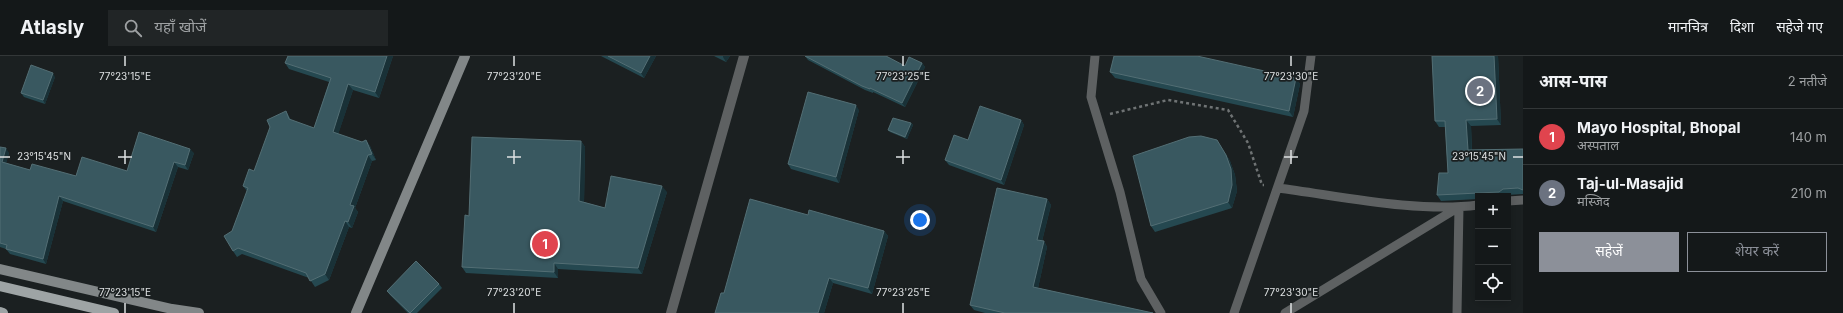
<!DOCTYPE html>
<html lang="hi">
<head>
<meta charset="utf-8">
<style>
  body { margin:0; font-family:Inter,"Noto Sans Devanagari",sans-serif; background:#212526; color:#f1f3f6 }
  .controls { position:absolute; right:12px; bottom:12px; display:grid; overflow:hidden; border-radius:0px; box-shadow:0 2px 10px #0003 }
  .controls button { width:36px; height:36px; display:grid; place-items:center; padding:0; border:0; border-bottom:1px solid #333738; background:#141819; color:#f1f3f6; font:20px sans-serif }
  .you { position:absolute; left:920px; top:164px; width:14px; height:14px; margin:-10px; border:3px solid #fff; border-radius:50%; background:#1a73e8; box-shadow:0 0 0 6px #1a73e833 }
  .badge { display:grid; place-items:center; width:26px; height:26px; border-radius:50%; background:#8c9099; color:#fff; font-size:13px; font-weight:700 }
  .pin { position:absolute; translate:-50% -50%; border:2px solid #fff; box-shadow:0 1px 4px #0006 }
  .list { margin:0; padding:0; list-style:none }
  h2 { display:flex; justify-content:space-between; align-items:center; height:52px; margin:0; padding:0 16px; font-size:17px }
  h2 small { font-size:13px; font-weight:400; color:#9da0a2 }
  .list li { display:grid; grid-template-columns:26px 1fr auto; gap:12px; align-items:center; box-sizing:border-box; height:56px; padding:0 16px; border-top:1px solid #333738 }
  .list b { display:block; font-size:15px; white-space:nowrap }
  .list p { margin:0; font-size:13px; white-space:nowrap; color:#9da0a2 }
  .list em { font-size:13px; font-style:normal; color:#9da0a2 }
  .actions { display:flex; gap:8px; padding:12px 16px }
  .actions a { flex:1; padding:9px 0; border:1px solid #8c9099; border-radius:0px; text-align:center; font-size:14px; color:#8c9099 }
  .actions .main { background:#8c9099; color:#fff }
  .icon { flex:none; width:22px; height:22px; fill:none; stroke:currentColor; stroke-width:2; stroke-linecap:round; stroke-linejoin:round }
  .map { position:relative; flex:none; width:1523px; height:257px; overflow:hidden }
  header { display:flex; align-items:center; gap:24px; box-sizing:border-box; height:56px; padding:0 20px; background:#141819; border-bottom:1px solid #333738 }
  header strong { font-size:19px }
  nav { display:flex; gap:22px; margin-inline-start:auto; font-size:14px }
  .search { width:280px; height:36px; background:#212526; display:flex; align-items:center; gap:10px; box-sizing:border-box; padding:0 14px; border-radius:0px; color:#9da0a2; font-size:15px }
  main { display:flex }
  aside { flex:1; background:#141819 }
  .map>svg:first-child { display:block }
</style>
</head>
<body>
<header>
<strong>Atlasly</strong>
<div class="search"><svg class="icon" aria-label="search" viewBox="0 0 24 24"><circle cx="10" cy="10" r="6"/><path d="M15 15l6 6"/></svg>यहाँ खोजें</div>
<nav><a>मानचित्र</a><a>दिशा</a><a>सहेजे गए</a></nav>
</header>
<main>
<div class="map">
<svg width="1523" height="257" viewBox="0 0 1523 257">
  <rect width="100%" height="100%" fill="#1b2021"/>
  <g fill="none" stroke-linecap="round" stroke-linejoin="round">
    <path stroke="#6f7374" stroke-width="2.5" stroke-dasharray="3 3" stroke-linecap="butt" d="M1110,58L1168,44L1228,54L1248,87L1262,129H1264"/>
    <path stroke="#5e6162" stroke-width="9" d="M1095,0L1091,41L1120,136L1141,223L1161,257
      M1278,132C1340,140 1417,157 1478,149
      M1508,145L1523,144
      M1234,257L1304,55L1311,0
      M1285,257L1459,151L1457,257"/>
    <path stroke="#5e6162" stroke-width="10" d="M671,257L744,0"/>
    <path stroke="#828788" stroke-width="10" d="M0,213L172,253L199,257
      M356,257L465,0"/>
    <path stroke="#9ea4a5" stroke-width="10" d="M0,230L114,257
      M0,256L3,257"/>
  </g>
  <path fill="#254850" d="M288,0H393L379,42L353,34L338,78L362,86L366,84L370,90L376,104L372,105L355,152L358,156L352,172L349,171L329,224L315,231L309,222L242,198L237,201L233,195L232,175L247,135L243,130L254,115L286,55L291,64L314,72L329,26L289,13L285,7Z
    M601,0H656L644,22Z
    M714,0H730L726,6Z
    M805,0L905,10L922,7L925,11L905,51L873,36V37L865,34L808,4Z
    M1432,0H1498L1501,69L1471,70L1472,94L1523,93V138L1507,139L1506,140H1478V143L1441,145L1437,139L1448,117L1445,71H1439L1435,65Z
    M1110,16L1296,22L1300,28L1293,61L1115,22Z
    M55,21L45,48L24,41L21,37Z
    M859,54L839,127L791,113L788,108Z
    M1021,64L1024,69L1004,129L949,109L945,104L968,84Z
    M911,67L913,69L907,83L890,76L888,74Z
    M1217,84L1230,105L1235,119L1237,135L1232,152L1155,176L1151,170Z
    M581,85L585,91L584,146L605,152L667,136L642,218L558,213V222L466,217L462,211Z
    M0,91L9,97L6,107L30,114L76,120L127,115L194,97L188,114L178,111L156,176L63,145L46,208L10,198L6,193L0,191Z
    M1047,143L1051,149L1042,185H1044L1047,191L1038,232L1153,257H985L974,254L970,249Z
    M808,159L884,175L888,180L872,238L833,227L824,257H715L724,237Z
    M439,228L442,232L417,257H408L390,239L387,235Z"/>
  <path fill="#193137" d="M387,0H393L379,42L375,36Z
    M650,0H656L644,22L641,17Z
    M723,0H730L726,6L723,1Z
    M1494,0H1498L1501,69L1497,63Z
    M922,7L925,11L905,51L902,47Z
    M53,17L55,21L45,48L43,44Z
    M1296,22L1300,28L1293,61L1289,55Z
    M348,28L353,34L337,82L333,76Z
    M856,49L859,54L839,127L836,121Z
    M1021,64L1024,69L1004,129L1001,124Z
    M1466,64L1471,70L1472,100L1468,94Z
    M911,67L913,69L907,83L905,81Z
    M366,84L370,90L376,104L372,98Z
    M1217,84L1230,105L1235,119L1237,135L1232,152L1228,146Z
    M581,85L585,91L584,151L579,145Z
    M6,92L9,97L5,111L2,106Z
    M190,93L194,97L188,114L185,109Z
    M368,99L372,105L355,152L358,156L352,172L348,166L350,149Z
    M174,106L178,111L156,176L153,171Z
    M662,130L667,136L642,218L638,212Z
    M59,140L63,145L46,208L43,203Z
    M1047,143L1051,149L1041,189L1037,184Z
    M345,165L349,171L329,224L325,218Z
    M884,175L888,180L872,238L868,232Z
    M1044,185L1047,191L1037,237L1033,231Z
    M554,207L558,213V222L554,216Z
    M829,222L833,227L824,257H818Z"/>
  <path fill="#395860" stroke="#536e74" d="M288,0H387L375,36L348,28L333,76L362,86L366,84L372,98L368,99L350,149L354,150L348,166L345,165L325,218L310,225L306,217L238,192L233,195L224,180L232,175L248,132L243,130L249,113L254,115L270,71L267,64L286,55L289,63L314,72L331,22L285,7Z
    M608,0H650L641,17Z
    M805,0H886L905,10L909,1L922,7L902,47L870,32V33L862,30Z
    M1114,0H1197L1296,22L1289,55L1110,16Z
    M1432,0H1494L1497,63L1466,64L1468,94L1523,93V134L1518,132L1503,133L1499,136L1437,139L1439,117H1448L1445,65H1435Z
    M31,9L53,17L43,44L21,37Z
    M808,36L856,49L836,121L788,108Z
    M980,50L1021,64L1001,124L945,104L954,79L968,84Z
    M893,62L911,67L905,81L888,74Z
    M139,76L190,93L185,109L174,106L153,171L59,140L43,203L6,193L7,189L0,187V91L6,92L2,106L30,114L32,108L76,120L82,101L127,115Z
    M1201,80L1217,84L1226,99L1231,113L1232,129L1228,146L1151,170L1133,100L1189,81Z
    M472,81L581,85L579,145L605,152L611,120L662,130L638,212L554,207V216L462,211L465,159L469,160Z
    M997,132L1047,143L1037,184L1044,185L1033,231L1153,257H1005L970,249Z
    M750,143L808,159L809,154L884,175L868,232L829,222L818,257H715L721,237H724Z
    M416,205L439,228L410,257L387,235Z"/>
  <path fill="none" stroke="#dee1e2" stroke-width="1.5" d="M125,0V10M514,0V10M903,0V10M1291,0V10M125,94V108M514,94V108M903,94V108M1291,94V108M0,101H10M118,101H132M507,101H521M896,101H910M1284,101H1298M1513,101H1523M125,247V257M514,247V257M903,247V257M1291,247V257"/>
  <g font-size="10" text-anchor="middle" fill="#dee1e2" stroke="#1b2021" stroke-width="3.5" stroke-linejoin="round" paint-order="stroke">
    <text x="125" y="24">77°23'15"E</text>
    <text x="514" y="24">77°23'20"E</text>
    <text x="903" y="24">77°23'25"E</text>
    <text x="1291" y="24">77°23'30"E</text>
    <text x="44" y="104">23°15'45"N</text>
    <text x="1479" y="104">23°15'45"N</text>
    <text x="125" y="240">77°23'15"E</text>
    <text x="514" y="240">77°23'20"E</text>
    <text x="903" y="240">77°23'25"E</text>
    <text x="1291" y="240">77°23'30"E</text>
  </g>
</svg>
<div class="controls">
<button>+</button>
<button>−</button>
<button><svg class="icon" aria-label="locate" viewBox="0 0 24 24"><circle cx="12" cy="12" r="6"/><path d="M12 2v4M12 18v4M2 12h4M18 12h4"/></svg></button>
</div>
<div class="you"></div>
<div class="pin badge" style="left:545px;top:188px;background:#e0444e">1</div>
<div class="pin badge" style="left:1480px;top:35px;background:#6b7280">2</div>
</div>
<aside>
<h2>आस-पास<small>2 नतीजे</small></h2>
<ul class="list">
<li><span class="badge" style="background:#e0444e">1</span><div><b>Mayo Hospital, Bhopal</b><p>अस्पताल</p></div><em>140 m</em></li>
<li><span class="badge" style="background:#6b7280">2</span><div><b>Taj-ul-Masajid</b><p>मस्जिद</p></div><em>210 m</em></li>
</ul>
<div class="actions"><a class="main">सहेजें</a><a>शेयर करें</a></div>
</aside>
</main>
</body>
</html>
